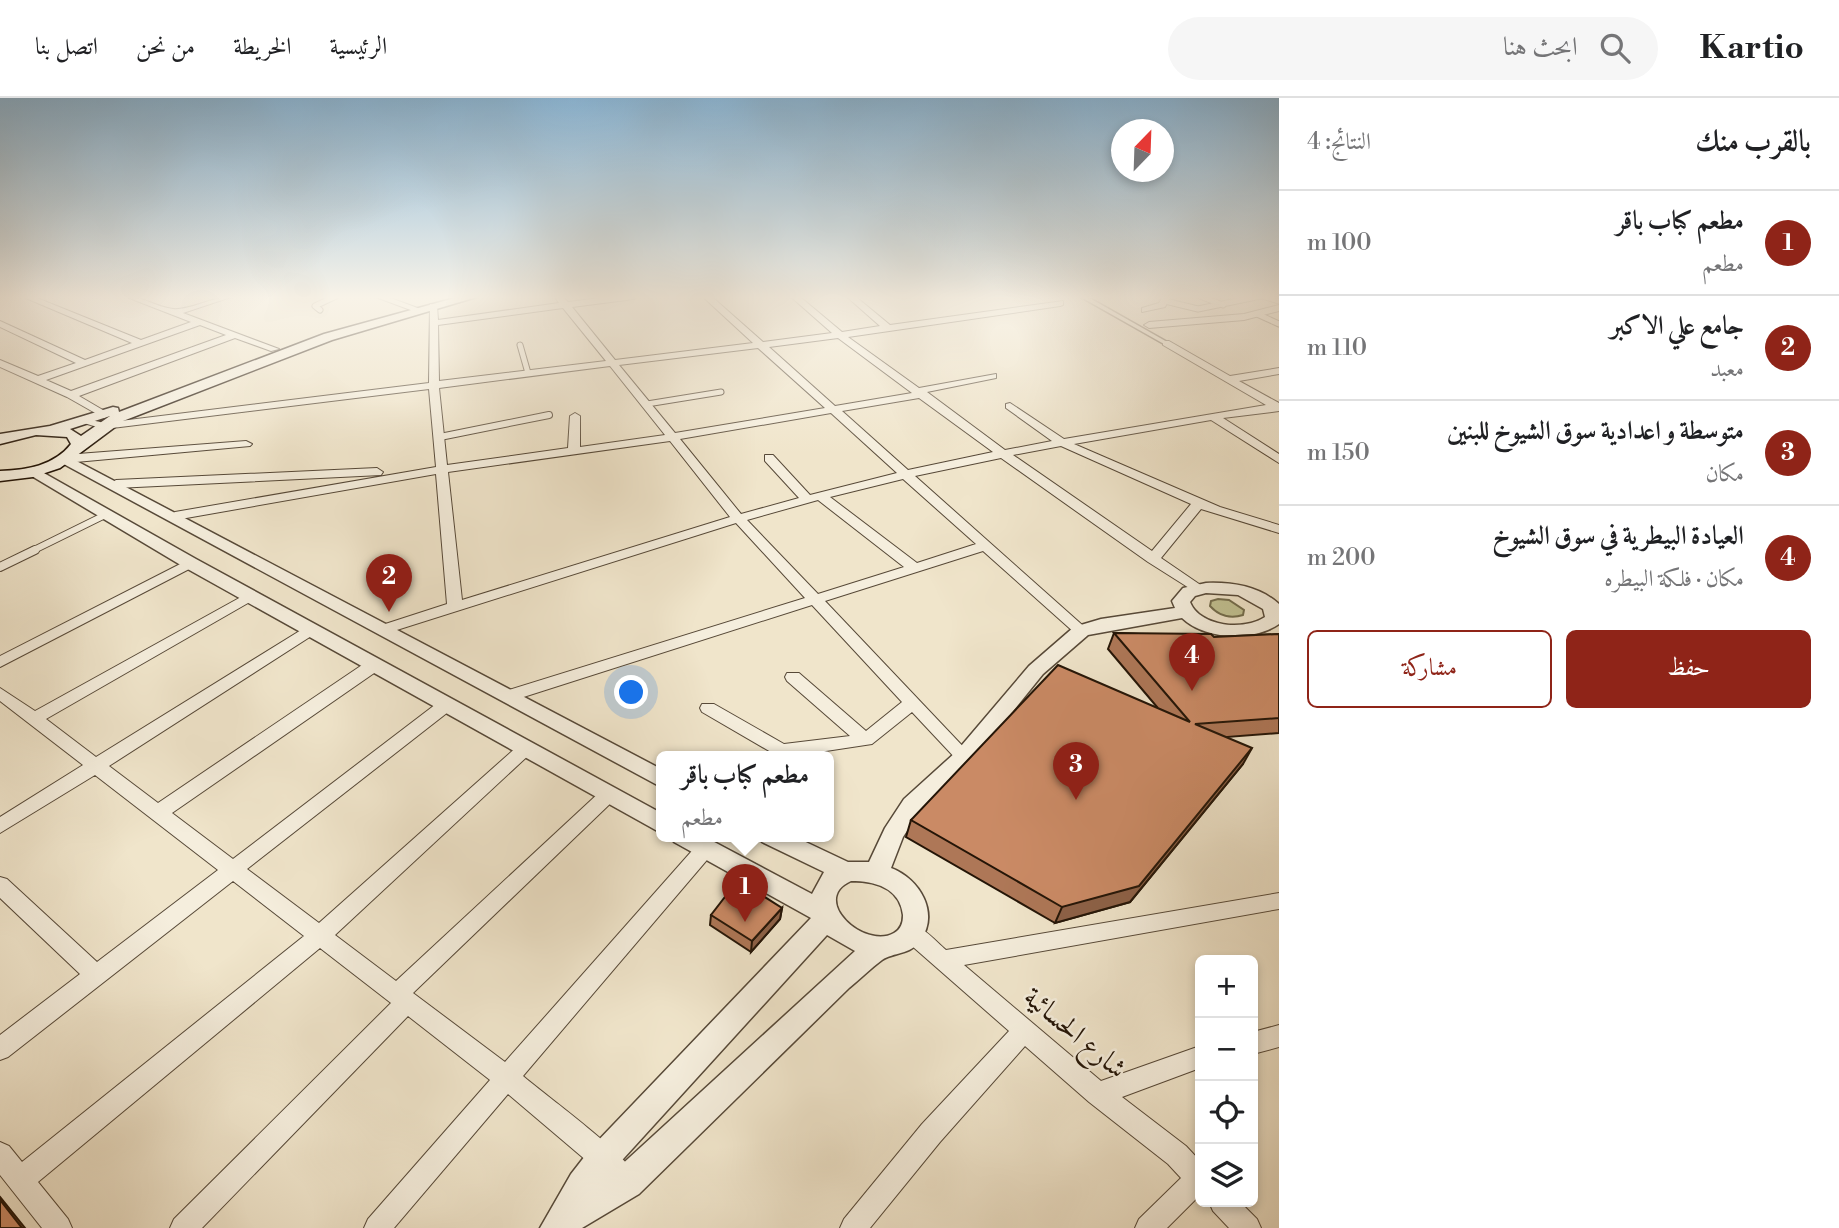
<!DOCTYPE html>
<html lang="ar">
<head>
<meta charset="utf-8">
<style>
  body { margin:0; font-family:"Libre Bodoni",Amiri,serif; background:#f6f6f6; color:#202124; direction:rtl }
  .controls { position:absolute; right:21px; bottom:21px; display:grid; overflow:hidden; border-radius:10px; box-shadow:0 4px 10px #0003 }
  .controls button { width:63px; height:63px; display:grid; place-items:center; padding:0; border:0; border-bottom:2px solid #e0e0e0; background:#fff; color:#202124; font:35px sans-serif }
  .compass { position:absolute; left:1111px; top:21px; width:63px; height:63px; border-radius:50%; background:#fff; box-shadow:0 4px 10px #0003; rotate:23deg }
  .you { position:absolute; left:632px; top:595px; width:24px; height:24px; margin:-18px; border:5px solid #fff; border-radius:50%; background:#1a73e8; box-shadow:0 0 0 10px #1a73e833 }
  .badge { display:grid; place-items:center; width:46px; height:46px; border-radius:50%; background:#8f2418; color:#fff; font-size:23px; font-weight:700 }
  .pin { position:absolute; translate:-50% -58px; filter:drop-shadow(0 2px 4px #0008) }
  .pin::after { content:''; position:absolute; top:37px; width:24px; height:21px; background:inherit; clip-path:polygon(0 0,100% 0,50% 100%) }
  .popup { position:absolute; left:656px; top:653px; width:178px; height:91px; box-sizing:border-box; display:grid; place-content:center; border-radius:10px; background:#fff; filter:drop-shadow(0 2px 5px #0005); font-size:23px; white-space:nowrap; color:#757577 }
  .popup b { font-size:26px; color:#202124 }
  .popup::after { content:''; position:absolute; left:50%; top:100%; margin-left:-14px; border:14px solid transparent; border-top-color:#fff }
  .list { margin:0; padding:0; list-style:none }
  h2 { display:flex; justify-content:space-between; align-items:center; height:91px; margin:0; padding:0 28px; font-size:30px }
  h2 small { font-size:23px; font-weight:400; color:#757577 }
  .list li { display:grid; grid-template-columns:46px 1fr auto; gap:21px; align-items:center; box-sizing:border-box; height:105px; padding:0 28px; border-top:2px solid #e0e0e0 }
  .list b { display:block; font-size:26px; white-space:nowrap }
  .list p { margin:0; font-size:23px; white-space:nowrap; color:#757577 }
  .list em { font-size:23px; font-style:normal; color:#757577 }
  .actions { display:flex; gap:14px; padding:21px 28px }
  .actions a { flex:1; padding:16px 0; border:2px solid #8f2418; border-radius:10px; text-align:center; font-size:24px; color:#8f2418 }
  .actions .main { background:#8f2418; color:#fff }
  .icon { flex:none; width:38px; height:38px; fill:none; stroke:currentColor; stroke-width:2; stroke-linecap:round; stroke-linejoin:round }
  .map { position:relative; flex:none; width:1279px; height:1130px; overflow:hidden; direction:ltr }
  header { display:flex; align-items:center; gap:42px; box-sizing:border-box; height:98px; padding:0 35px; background:#fff; border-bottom:2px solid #e0e0e0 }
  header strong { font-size:33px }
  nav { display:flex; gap:38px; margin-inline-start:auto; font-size:24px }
  .search { width:490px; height:63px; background:#f6f6f6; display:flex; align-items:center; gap:18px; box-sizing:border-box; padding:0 24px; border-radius:38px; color:#757577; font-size:26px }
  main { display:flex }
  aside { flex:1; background:#fff }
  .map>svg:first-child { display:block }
</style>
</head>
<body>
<header>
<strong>Kartio</strong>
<div class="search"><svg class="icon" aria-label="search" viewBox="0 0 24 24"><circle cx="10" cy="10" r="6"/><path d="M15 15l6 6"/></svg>ابحث هنا</div>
<nav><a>الرئيسية</a><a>الخريطة</a><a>من نحن</a><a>اتصل بنا</a></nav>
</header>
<main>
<aside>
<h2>بالقرب منك<small>النتائج: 4</small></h2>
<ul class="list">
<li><span class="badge">1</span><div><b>مطعم كباب باقر</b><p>مطعم</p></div><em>100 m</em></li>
<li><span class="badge">2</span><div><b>جامع علي الاكبر</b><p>معبد</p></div><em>110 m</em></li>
<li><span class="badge">3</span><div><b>متوسطة و اعدادية سوق الشيوخ للبنين</b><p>مكان</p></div><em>150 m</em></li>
<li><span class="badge">4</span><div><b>العيادة البيطرية في سوق الشيوخ</b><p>مكان · فلكة البيطره</p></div><em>200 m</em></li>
</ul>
<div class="actions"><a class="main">حفظ</a><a>مشاركة</a></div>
</aside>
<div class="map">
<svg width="1279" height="1130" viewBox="0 0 1279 1130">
  <rect width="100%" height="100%" fill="#f0e5cb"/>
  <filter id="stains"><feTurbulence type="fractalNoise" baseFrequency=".00286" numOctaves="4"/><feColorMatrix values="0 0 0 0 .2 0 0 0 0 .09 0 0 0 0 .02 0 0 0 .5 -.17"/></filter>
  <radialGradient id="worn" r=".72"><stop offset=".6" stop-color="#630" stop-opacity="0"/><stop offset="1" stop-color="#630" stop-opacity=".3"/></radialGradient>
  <path fill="#c2c292" stroke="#736c4c" stroke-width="2" d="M1218,501L1229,502L1244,512L1243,517C1231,521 1219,518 1210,508L1211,503Z"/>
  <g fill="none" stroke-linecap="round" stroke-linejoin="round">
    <defs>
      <path id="service-far2" d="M1200,198L1223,207
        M1262,198L1279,203
        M1165,203L1198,211L1261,198
        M320,212L315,208L336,198
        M1257,216L1279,226
        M520,247L528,275
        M647,306L721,294"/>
      <path id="service-far1" d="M440,339L549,317
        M32,453L107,416"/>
      <path id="service" d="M0,469L35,452"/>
      <path id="pedestrian" d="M1079,198H1086L1169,245L1164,246Z"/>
      <path id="minor" d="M21,198H32L141,242L191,224L124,198C142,198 156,209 173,211C188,213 215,198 234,198L183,215L279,251L271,253L235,240L79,298L108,315L109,317L104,320L67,299L0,269V262L38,278L76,265L0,229V223L85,262L132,245ZM200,227L226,237L71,293L46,282Z
        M373,198H385L423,212L416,214Z
        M554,198H562L568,204L616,198H638L634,201L572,209L615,262L753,245L702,198H711L763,244L832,235L790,198H799L842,234L880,228L846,198H855L890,227L1063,203V207L1060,208L848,239L919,290L996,276V280L927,294L1005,352L1052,343L1006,310V306L1010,305L1064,341L1266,307L1163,247V243H1169L1230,278L1279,270V276L1239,283L1279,305V313L1223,320L1279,356V365L1211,322L1074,346L1220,409L1279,427V435L1201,411L1161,460L1202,488L1204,491L1197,495L1148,464L1001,360L915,378L1089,533L1081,538L1076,536L983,453L825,503L973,659L970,663H958L912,614L872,646L793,658L776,657L702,614L700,610L702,606H714L784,646L850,638L787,583L785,579L787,575H799L866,633L902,604L812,507L511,603L505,604L497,599L499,595L805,500L736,425L381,537L373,532L376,529L447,506L436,376L175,422L169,418L175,414L436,369L429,291L104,331L77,323L83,320L104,325L429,285L430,206L437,208L438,222L559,205ZM563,210L606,263L439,283L438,227ZM838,240L912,295L835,308L769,249ZM758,250L825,310L675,335L619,267ZM610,268L665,337L580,349V318L575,315L570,318L568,350L447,367L439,290ZM919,300L993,354L908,372L842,313ZM831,315L897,375L810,397L773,357H765V363L799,400L741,416L680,341ZM670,343L730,419L462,502L448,374ZM1061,348L1191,406L1152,453L1013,357ZM903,381L976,446L917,465L830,399ZM818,402L904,469L818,496L747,422Z
        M1163,198H1171L1165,209L1142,214V210L1159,205Z
        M1279,207V213L1244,222L1149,230L1144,227L1149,224L1244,216Z
        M246,343L252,346L250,348L65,365L59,361L65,357Z
        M377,370L383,374L381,377L116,390L110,386L116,382Z
        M190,461L197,465L195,468L0,569V558Z
        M250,494L255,495L257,498L255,501L46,621L96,659L306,529H316L319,532L316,535L109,668L158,705L368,563H380L382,567L380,571L172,715L233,761L440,603H452L454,607L452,611L247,771L319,825L519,647H531L534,651L531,655L335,837L396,883L602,692L608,690L614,692L617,697L614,702L413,895L505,964L698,746L705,743L712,746L715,751L712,756L523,978C550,1001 629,1057 641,1085L637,1094L628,1098L619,1094L594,1069L508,996L394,1130H364L368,1121L490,982L408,918L202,1130H170L174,1121L391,905L320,850L38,1084L68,1121L72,1130H42L0,1077V1044L9,1048L22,1064L304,838L233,783L8,959L0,962V937L80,876L0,800V779L7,781L97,864L218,772L95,677L0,735V719L83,667L0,603V590L35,613Z
        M1279,795V811L964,867L1101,983L1200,948V970L1122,999L1186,1048L1200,1063V1097L1167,1130H1135L1139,1121L1181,1080L1168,1066L1089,1004L1025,948L940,1044L870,1130H840L844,1121L922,1026L1009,933L904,841L901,835L904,829C920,823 934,842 946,852Z
        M1279,927V949L1253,956V934Z
        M1209,1104H1240L1257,1121L1261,1130H1229L1213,1113Z"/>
      <path id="tertiary" d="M65,357L661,671V689L60,364V358Z
        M35,370L196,461L661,715V735L184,469L30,377L28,374Z
        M1206,485C1232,484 1259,488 1279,506V526C1253,544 1205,542 1182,520L1088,537L1043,576L972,664L920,713L903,739L891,770C920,781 940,815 920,843C910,857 894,854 882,862C871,870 860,881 849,890L639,1096L582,1130H540L571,1076L592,1049L811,820L674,744L670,738H703L812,796L824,774L762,744L758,738H793L848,764H869L885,730L904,701L956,654L1029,568L1074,529L1101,521L1175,510L1172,503L1183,490ZM1206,495L1238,497L1263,511L1265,519C1244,533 1200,529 1190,504L1195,498ZM851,783C875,783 900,790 903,817C903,825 901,831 894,835C865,852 809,802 851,783ZM827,837L855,853L606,1081L614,1071Z"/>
      <path id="secondary" d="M462,198H480L332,242L123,323L60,370L33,379L0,383V373C26,372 54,368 71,346L67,339L36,337L0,346V336L50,328L113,309L118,310L119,314L324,236ZM110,318L81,338L70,331Z"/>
    </defs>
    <use href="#service-far2" stroke="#574938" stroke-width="7"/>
    <use href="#service-far1" stroke="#574938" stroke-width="8"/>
    <use href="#service" stroke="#574938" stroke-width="10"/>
    <use href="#pedestrian" stroke="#574938" stroke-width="3"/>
    <use href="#minor" stroke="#574938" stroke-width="2"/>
    <use href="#tertiary" stroke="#574938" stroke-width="3"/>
    <use href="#secondary" stroke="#241507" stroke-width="3"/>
    <use href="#service-far2" stroke="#f5eedd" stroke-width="5"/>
    <use href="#service-far1" stroke="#f5eedd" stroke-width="6"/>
    <use href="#service" stroke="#f5eedd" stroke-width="8"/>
    <use href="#pedestrian" fill="#f5eedd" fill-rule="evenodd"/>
    <use href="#minor" fill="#f5eedd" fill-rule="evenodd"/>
    <use href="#tertiary" fill="#f5eedd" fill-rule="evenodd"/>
    <use href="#secondary" fill="#f5eedd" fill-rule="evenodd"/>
  </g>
  <path fill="#ae7757" stroke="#241507" stroke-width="2" d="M1114,535L1214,539L1279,536V635L1226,639L1243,666L1130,804L1055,825L906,739L911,722L1157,609L1108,551Z
    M782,810L780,821L751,854L710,827L711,817Z"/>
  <path fill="#8d6147" stroke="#241507" stroke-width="2" d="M1252,650L1243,666L1130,804L1055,825L1062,809Z
    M782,810L780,821L751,854L752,843Z
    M0,1099L25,1130H22L0,1102Z"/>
  <path fill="#ca8a65" stroke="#241507" stroke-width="2" d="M1114,535L1211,536L1214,539L1279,536V620L1195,626L1252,650L1139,788L1062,809L911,722L1058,567L1190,624Z
    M738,782L782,810L752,843L711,817Z
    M0,1102L22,1130H0Z"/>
  <linearGradient id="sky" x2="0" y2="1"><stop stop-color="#8ab7d8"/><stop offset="0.56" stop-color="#f8f3e8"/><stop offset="1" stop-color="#f8f3e8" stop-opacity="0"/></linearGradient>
  <rect width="1279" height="356" fill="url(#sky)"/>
  <g text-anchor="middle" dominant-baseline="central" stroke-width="5" stroke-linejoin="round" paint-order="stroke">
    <g font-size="28" fill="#241507" stroke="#f5eedd">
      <text transform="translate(1075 935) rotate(40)">شارع الحسائية</text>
    </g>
  </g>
  <rect width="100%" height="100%" filter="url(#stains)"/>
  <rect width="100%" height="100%" fill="url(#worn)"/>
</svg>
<div class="controls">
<button>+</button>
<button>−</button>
<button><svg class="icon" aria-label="locate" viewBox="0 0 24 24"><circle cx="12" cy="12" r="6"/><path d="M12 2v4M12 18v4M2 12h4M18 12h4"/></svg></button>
<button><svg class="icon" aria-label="layers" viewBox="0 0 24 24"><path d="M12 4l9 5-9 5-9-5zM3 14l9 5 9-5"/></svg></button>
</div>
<svg class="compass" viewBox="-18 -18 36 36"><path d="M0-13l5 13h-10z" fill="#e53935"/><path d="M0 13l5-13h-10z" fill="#757577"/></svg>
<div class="you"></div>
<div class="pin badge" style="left:745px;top:824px">1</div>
<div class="popup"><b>مطعم كباب باقر</b>مطعم</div>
<div class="pin badge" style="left:389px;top:514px">2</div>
<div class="pin badge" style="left:1076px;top:702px">3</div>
<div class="pin badge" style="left:1192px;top:593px">4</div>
</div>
</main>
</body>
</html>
